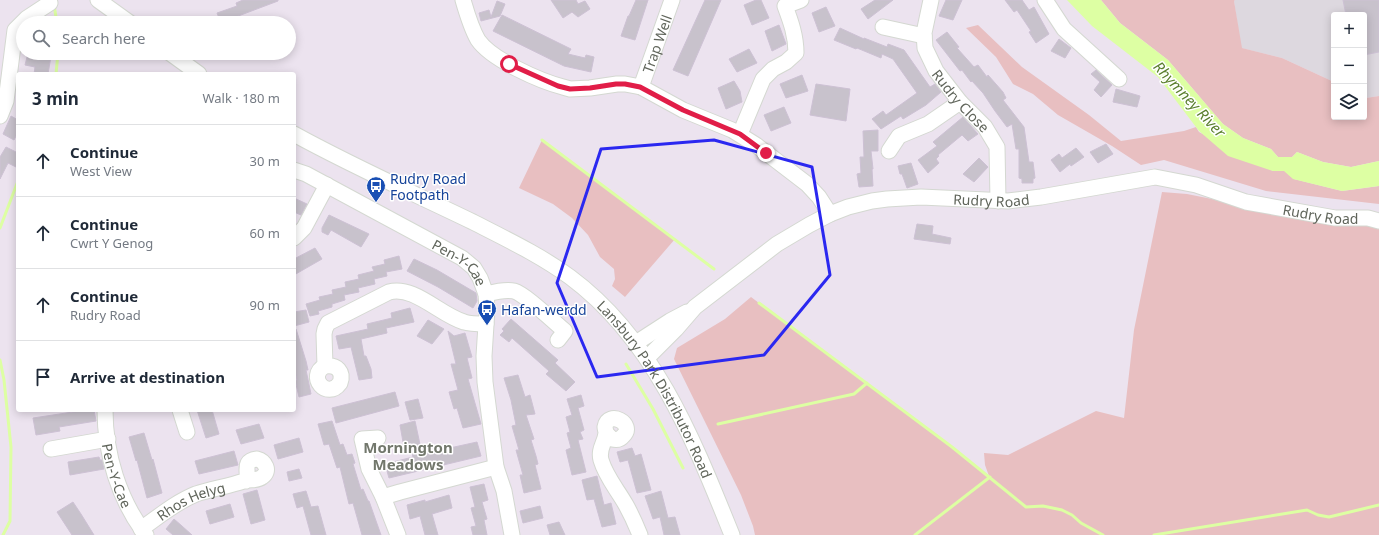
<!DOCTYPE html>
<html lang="en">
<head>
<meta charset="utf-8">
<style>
  body { margin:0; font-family:"Noto Sans",sans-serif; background:#f2f2f3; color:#1f2937 }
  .controls { position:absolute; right:12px; top:12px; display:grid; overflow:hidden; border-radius:4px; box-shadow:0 2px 10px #0003 }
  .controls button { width:36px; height:36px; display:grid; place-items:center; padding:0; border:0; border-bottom:1px solid #e0e1e3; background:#fff; color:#1f2937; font:20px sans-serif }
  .stop { position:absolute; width:12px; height:12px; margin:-9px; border:3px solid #e11d48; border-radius:50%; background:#fff }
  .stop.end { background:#e11d48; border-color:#fff; box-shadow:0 1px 4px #0008 }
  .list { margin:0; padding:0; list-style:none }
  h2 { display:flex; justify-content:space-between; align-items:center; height:52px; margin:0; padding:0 16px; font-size:17px }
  h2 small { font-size:13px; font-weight:400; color:#747a83 }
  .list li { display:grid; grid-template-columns:26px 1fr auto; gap:12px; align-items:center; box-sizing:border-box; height:72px; padding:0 16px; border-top:1px solid #e0e1e3 }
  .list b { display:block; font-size:15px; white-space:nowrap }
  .list p { margin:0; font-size:13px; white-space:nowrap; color:#747a83 }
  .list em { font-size:13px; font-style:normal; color:#747a83 }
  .icon { flex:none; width:22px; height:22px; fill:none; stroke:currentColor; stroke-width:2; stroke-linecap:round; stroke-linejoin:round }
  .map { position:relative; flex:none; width:1379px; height:535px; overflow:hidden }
  .search { position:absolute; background:#fff; box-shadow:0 2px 10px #0003; left:16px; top:16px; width:280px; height:44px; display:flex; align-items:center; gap:10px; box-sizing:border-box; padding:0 14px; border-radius:22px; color:#747a83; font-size:15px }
  .panel { position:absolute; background:#fff; box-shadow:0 2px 10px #0003; left:16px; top:72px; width:280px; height:340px; border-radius:4px }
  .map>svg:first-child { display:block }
</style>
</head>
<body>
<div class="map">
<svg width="1379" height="535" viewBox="0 0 1379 535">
  <rect width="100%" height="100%" fill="#ece3ef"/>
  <path fill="#ddd8df" d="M1235,0H1379V96L1366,98L1364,97V15H1334V82L1282,58L1241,48L1234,1Z"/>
  <path fill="#e8bfc1" d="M1101,0H1235L1234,1L1242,48L1282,58L1334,82V117H1364V97L1366,98L1379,96V161L1351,167L1323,162L1297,152L1292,157H1278L1271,149L1243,138L1223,124L1168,60L1120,23Z
    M978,25L1022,67L1089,115L1121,141L1184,131L1196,127L1199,132L1273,171L1284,170L1294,179L1342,191L1379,186V204L1266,191L1164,160L1141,165L1112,146L1058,115L1033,94L1013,84L996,57L966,28Z
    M542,140L675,239L625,297L612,286L615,279L614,269L600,257L588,235L572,218L553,204L519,188Z
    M1162,192L1187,194L1252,207L1379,228V535H755L753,526L741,495L674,359L677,348L725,319L751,297L989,476L985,465L984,453L1008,455L1096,411L1124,418L1134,330Z"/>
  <path fill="#ddffa3" d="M1067,0H1101L1120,23L1168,60L1223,124L1243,138L1271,149L1278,157H1292L1297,152L1323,162L1351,167L1379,161V186L1342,191L1293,179L1284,171H1273L1228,156L1199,131L1158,77L1092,26Z"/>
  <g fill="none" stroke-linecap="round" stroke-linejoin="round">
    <path stroke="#ddffa3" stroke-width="3" d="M54,5L57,23
      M56,74L58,53
      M542,140L714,269
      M0,228L18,181
      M759,303L952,447L1026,507L1043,506L1062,510L1072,515L1081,523L1103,535
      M0,360L4,380L11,447L10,521L3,535
      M626,364L653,409L683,468
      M718,424L854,394L867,383
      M915,535L990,477
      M1154,535L1307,510L1318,515L1329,517L1379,505"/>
  </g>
  <path fill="#c8c2cc" stroke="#cdc1d4" d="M243,0H278V1L233,18L235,23H221L217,13L237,6L236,3Z
    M551,0H576L578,4L585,1L590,9L578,17L572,12L563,18Z
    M636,0H648L635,40L621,36L628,16H629Z
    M705,0H721L688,76L673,70Z
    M756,0H761L769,18L752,25L744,5Z
    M875,0H893L868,19L861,9Z
    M946,0H962L953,20L939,16Z
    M1005,0H1022L1029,10L1034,7L1049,34L1036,43L1029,32L1031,31L1017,10L1014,12Z
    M1343,0H1379V52L1364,55V15H1346Z
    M497,1L505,4L500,16L481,21L479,13L489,10L491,17Z
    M826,7L835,26L819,32L812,13Z
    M502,15L571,49L568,54L585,58L586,55L594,57L591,72L564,66L493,31Z
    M779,25L786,44L772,51L765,31Z
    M840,28L864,39V38L887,47L888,44L904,50L930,87L935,84L941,92L926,105L903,119L901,116L881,129L872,119L883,111L886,115L917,93L893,59L882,54L881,58L857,48L856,49L834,40Z
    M947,32L959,47L957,48L974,67L978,65L987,77L988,75L1003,92L1006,98L1003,100L1024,127L1029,162H1033L1035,178L1033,179V183H1022V179L1019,178V149H1016L1012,124L1007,127L995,111L983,93L972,81L971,82L962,70L960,71L936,40Z
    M1059,39L1071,48L1065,58L1051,51Z
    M749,49L757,63L737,72L729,59Z
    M28,53L51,56L48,74H34L35,67L25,65Z
    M1096,70L1112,85L1101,97L1094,90L1100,82L1091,74Z
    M802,75L808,91L786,98L780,84Z
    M734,81L740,91L742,102L726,109L718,88Z
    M816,84L850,89L846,121L810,115Z
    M1116,89L1140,96L1137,107L1113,102Z
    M784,107L791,123L771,131L764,115Z
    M11,116L18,120V132L14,140L3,134Z
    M963,117L978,134L968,141L962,135L938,155L939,156L936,159L939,163L928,173L918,160L937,146L933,142Z
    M878,130V151H871L873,169H872L873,186L859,187L857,174L861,173L860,157H864L863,131Z
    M1106,144L1113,154L1098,163L1090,152Z
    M6,147L18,153V162L16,167L8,163L0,179V157Z
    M1076,148L1084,157L1071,166L1070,164L1060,172L1051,160L1059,154L1062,158Z
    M979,158L988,167L974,182L963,174Z
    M911,163L918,184L907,188L902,174H900L898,166Z
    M294,198L307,204L301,215L294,212Z
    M329,215L369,234L361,247L331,230L328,235L322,232V228Z
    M917,224L933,226L932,234L951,238L950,244L914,239Z
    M315,248L322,259L294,275V259Z
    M399,256L402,269L386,272L387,276L374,279L375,284L358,288L359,292L344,295L345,300L332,304V307L318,311L319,314L310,316L306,304L320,300L319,297L333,294L332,290L346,287L345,282L359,279L358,275L374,271L372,267L385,264L384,260Z
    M414,259L437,270L476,293L477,301L473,308L438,287L407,271Z
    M410,308L414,322L386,328L387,333L361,339L364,356H366L371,369L372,378L359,380L351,347L339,349L336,336L368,329L367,324L392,318L391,313Z
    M306,310L309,322L294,326V312Z
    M511,319L558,360L555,363L575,382L566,391L546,374L549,371L512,338L509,342L500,335L504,331L502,329Z
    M428,320L444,329L432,344L417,336Z
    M294,329H296L306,361L308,370H306L311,394L299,397L295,380H297L294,368Z
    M448,331L454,336L465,333L472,357L467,358L472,378L468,379L481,424L463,428L457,408L454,409L449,392L458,390L451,364H456Z
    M518,375L525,397L530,395L535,414L526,415L534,439L531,440L536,456L538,464L535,465L541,489L524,493L520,475H523L516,450H519L512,426L516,425L511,400L504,378Z
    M395,392L399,406L336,423L332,408Z
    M581,395L584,406L578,408L584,430L580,432L583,439L578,440L586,472L572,475L566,450L571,448L567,433L570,432L566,417L572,415L567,399Z
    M418,399L423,418L410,420L405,402Z
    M86,410H94L96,421L59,427L60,431L36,435L33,418Z
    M197,410H212L219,434L206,438Z
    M332,421L340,445L343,444L347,455L352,454L355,463L353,464L361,490L363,489L368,501H369L381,535H362L353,503L349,504L340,467L337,468L329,444L324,445L318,424Z
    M415,421L421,449L426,448L427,453L477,442L481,456L389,478L385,464L413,457L408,441L403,442L400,425Z
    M259,424L264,438L241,444L236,430Z
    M144,433L152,460L153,459L162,493L147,498L137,460L136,461L129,437Z
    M299,438L303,452L278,459L274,445Z
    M632,448L635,456L641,454L651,490L637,493L628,460L620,462L617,452Z
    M234,451L238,465L199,474L195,461Z
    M99,457L100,460H102L104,469L70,475L68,462Z
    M299,469L302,478L289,481L287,472Z
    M597,476L604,505L611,503L616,524L602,527L594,499L587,500L582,480Z
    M484,484L488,500L482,502L487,519L484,520L487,535H473L471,527L476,526L471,508L475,507L470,487Z
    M257,490L265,520L251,524L243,494Z
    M306,491L311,507L318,506L326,535H311L303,506L297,508L293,494Z
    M661,491L668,518L675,517L680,535H664L660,517L653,519L645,496Z
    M449,495L452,508L432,514L438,535H425L420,516L410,519L407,505L425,500V502Z
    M73,502L81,514L94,535H72L57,512Z
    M230,504L234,517L210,524L206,511Z
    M540,506L543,518L523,523L520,511Z
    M174,519L182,526L192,535H173L166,529Z
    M559,522L565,535H550L547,525Z"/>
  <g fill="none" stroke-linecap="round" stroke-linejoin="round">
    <defs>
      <g id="minor">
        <path d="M98,0L130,23"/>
        <path d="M463,0C467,14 471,28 478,40C492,60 540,81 563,87L570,89L590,88L617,84H625L641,87L683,110L732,130L756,145L807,184L819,197L830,214"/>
        <path id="s1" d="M931,0L924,33L925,48L936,71L960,102L985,127L997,147L998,201"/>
        <path d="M1045,0L1064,29L1119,79"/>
        <path d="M883,27L924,36"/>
        <path d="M170,53L199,74"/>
        <path id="s2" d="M641,87L672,0"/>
        <path d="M0,116L6,101L15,30L27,18L50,3"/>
        <path id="s3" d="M294,134C352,166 413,193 473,222C506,239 540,255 570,277C655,340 694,441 732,535"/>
        <path d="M740,134L763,79L773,69L786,62L796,53C796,36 791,22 785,6L801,0"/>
        <path d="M889,151L899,136L928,124L960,102"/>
        <path id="s4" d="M294,170L306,174L462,258L474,268L480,278L486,294L487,309L484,356L485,382L496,467L504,491L512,535"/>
        <path d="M294,238L304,228L327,185"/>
        <path d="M486,294C494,292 505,289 514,291C525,294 554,322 565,331L558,340"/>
        <path d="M636,343L670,321L687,312"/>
        <path id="s5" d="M647,358L676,329L695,307L777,244L809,225L830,214L848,207L872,201L887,199L921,197L1008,201L1041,197L1155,177L1196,185L1246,202L1335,218H1368L1379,221"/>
        <path d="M325,366C306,376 327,401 340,383C344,372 337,364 325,366L324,334L325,329L328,323L389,292C414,285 440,315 464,322C470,324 478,324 486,324"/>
        <path id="s6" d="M105,410C105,454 119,500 146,535"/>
        <path d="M180,410L187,432"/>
        <path d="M606,433L612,439C616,440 620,440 623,436C636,424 608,409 605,427C605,429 606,431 606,433C605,443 598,449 601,460C606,477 617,489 626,505C631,514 636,525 640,535"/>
        <path d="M378,438L362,439L369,469L383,497L398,535"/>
        <path d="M51,449L108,439"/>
        <path d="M383,497L400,492L496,467"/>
        <path id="s7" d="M141,529C158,517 176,502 196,494C212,489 229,486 244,481C250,479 257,481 262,477C271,471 265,461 257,459C241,461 250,472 246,481"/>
      </g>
    </defs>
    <use href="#minor" stroke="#d4d8d1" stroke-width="17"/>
    <use href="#minor" stroke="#fff" stroke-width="15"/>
  </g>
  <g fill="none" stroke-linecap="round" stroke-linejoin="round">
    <path stroke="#e11d48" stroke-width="5" d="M509,64L558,86L570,89L590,88L616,84H625L640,87L683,110L740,134L766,153"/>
  </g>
  <path fill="none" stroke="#2b28f0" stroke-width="3" stroke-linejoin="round" d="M714,140L812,167L830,275L764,355L597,377L557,283L601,149Z"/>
  <defs>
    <symbol id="bus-pin" viewBox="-11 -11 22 30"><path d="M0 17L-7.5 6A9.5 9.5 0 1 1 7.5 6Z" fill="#1a4fb4" stroke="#fff"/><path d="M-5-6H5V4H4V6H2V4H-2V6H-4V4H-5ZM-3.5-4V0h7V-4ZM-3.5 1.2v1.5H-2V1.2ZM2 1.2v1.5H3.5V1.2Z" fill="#fff"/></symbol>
  </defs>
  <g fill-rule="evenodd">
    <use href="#bus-pin" x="365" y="175" width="22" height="30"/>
    <use href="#bus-pin" x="476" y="298" width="22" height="30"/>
  </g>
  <g text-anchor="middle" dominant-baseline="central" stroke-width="3" stroke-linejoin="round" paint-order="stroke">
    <g font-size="14" fill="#60655b" stroke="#fff">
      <text stroke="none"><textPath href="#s2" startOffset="46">Trap Well</textPath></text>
      <text stroke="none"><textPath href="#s1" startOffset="113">Rudry Close</textPath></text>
      <text stroke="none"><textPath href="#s5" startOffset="398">Rudry Road</textPath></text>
      <text stroke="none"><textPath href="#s5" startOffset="734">Rudry Road</textPath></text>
      <text stroke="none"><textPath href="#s4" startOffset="191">Pen-Y-Cae</textPath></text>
      <text stroke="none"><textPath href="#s3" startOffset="454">Lansbury Park Distributor Road</textPath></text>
      <text stroke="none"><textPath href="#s6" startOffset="67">Pen-Y-Cae</textPath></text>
      <text stroke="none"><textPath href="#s7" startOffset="58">Rhos Helyg</textPath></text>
    </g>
    <g font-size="14" fill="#164399" stroke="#fff" text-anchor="start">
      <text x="390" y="178">Rudry Road<tspan x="390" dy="16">Footpath</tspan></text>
      <text x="501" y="309">Hafan-werdd</text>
    </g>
    <g font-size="15" font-style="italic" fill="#5a7f2d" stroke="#fff">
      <text transform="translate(1190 99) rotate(47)">Rhymney River</text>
    </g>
    <g font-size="15" font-weight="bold" fill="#72776c" stroke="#fff">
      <text x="408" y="447">Mornington<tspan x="408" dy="17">Meadows</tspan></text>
    </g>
  </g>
</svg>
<div class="controls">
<button>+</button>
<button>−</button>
<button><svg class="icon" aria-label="layers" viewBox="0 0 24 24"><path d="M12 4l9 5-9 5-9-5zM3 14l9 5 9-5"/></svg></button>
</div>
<div class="stop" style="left:509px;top:64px"></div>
<div class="stop end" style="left:766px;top:153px"></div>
<div class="search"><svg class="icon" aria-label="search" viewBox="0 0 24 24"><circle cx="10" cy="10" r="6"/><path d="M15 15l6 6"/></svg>Search here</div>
<section class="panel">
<h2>3 min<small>Walk · 180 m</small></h2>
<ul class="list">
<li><svg class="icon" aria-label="ahead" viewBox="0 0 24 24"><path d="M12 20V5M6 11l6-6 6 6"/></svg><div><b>Continue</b><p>West View</p></div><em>30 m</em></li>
<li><svg class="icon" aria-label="ahead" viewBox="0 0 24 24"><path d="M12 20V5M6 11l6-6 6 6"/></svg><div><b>Continue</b><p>Cwrt Y Genog</p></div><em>60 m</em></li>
<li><svg class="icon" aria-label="ahead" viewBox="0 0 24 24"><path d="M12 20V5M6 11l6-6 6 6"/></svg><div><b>Continue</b><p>Rudry Road</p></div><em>90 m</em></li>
<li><svg class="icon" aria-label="arrive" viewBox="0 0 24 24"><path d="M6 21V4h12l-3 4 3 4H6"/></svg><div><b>Arrive at destination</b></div></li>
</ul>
</section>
</div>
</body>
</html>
